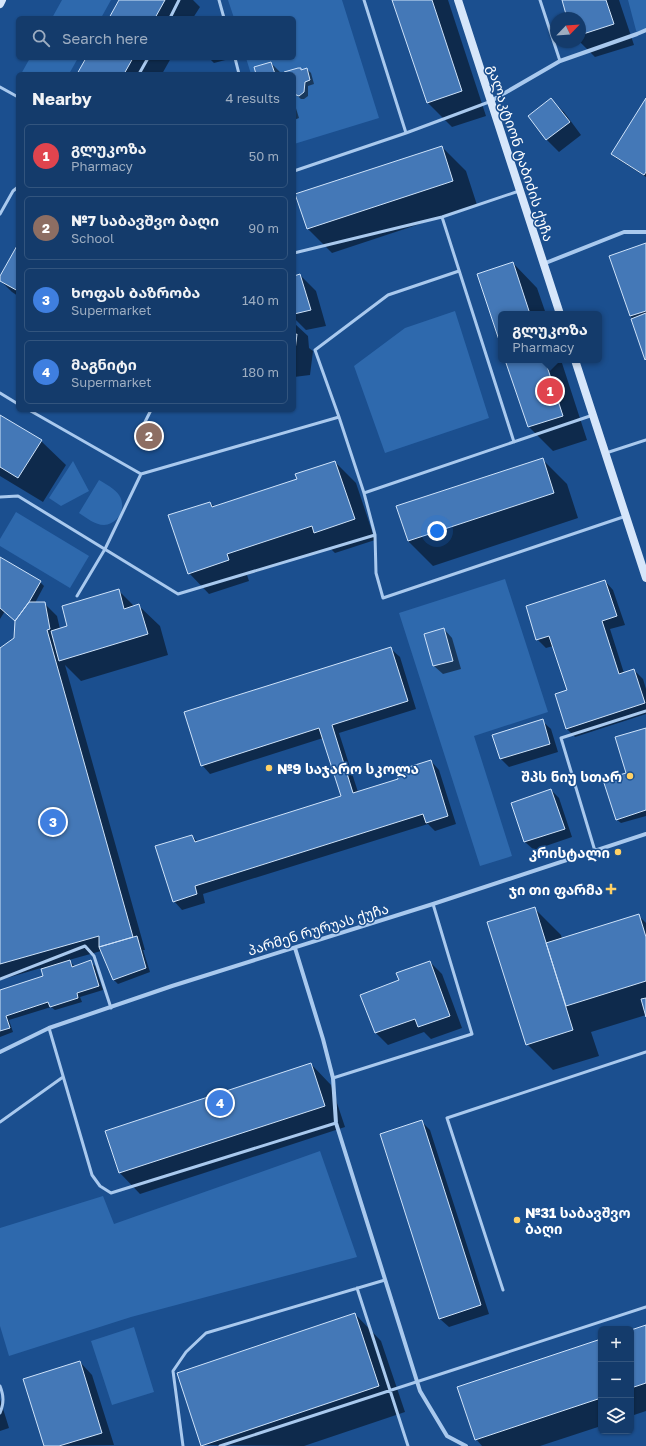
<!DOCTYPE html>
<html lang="en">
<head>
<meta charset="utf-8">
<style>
  body { margin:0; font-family:"Golos Text","Noto Sans Georgian",sans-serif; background:#1d4271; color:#f1f3f6 }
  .controls { position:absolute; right:12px; bottom:12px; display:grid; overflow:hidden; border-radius:6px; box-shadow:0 1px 3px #0004 }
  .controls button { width:36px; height:36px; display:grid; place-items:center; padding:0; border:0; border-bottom:1px solid #33557e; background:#143b6b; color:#f1f3f6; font:20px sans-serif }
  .compass { position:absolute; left:550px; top:12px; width:36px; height:36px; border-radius:50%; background:#143b6b; box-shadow:0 1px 3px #0004; rotate:65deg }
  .you { position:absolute; left:437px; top:531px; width:14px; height:14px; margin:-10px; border:3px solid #fff; border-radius:50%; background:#1a73e8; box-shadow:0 0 0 6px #1a73e833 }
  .badge { display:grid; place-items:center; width:26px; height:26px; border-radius:50%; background:#ffd166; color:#fff; font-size:13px; font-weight:700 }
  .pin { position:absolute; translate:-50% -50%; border:2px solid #fff; box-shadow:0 1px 4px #0006 }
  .popup { position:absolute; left:498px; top:311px; width:104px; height:52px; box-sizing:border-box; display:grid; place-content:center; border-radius:6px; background:#143b6b; filter:drop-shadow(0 1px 3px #0005); font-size:13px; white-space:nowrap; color:#9dadc1 }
  .popup b { font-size:15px; color:#f1f3f6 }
  .popup::after { content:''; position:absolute; left:50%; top:100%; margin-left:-8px; border:8px solid transparent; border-top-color:#143b6b }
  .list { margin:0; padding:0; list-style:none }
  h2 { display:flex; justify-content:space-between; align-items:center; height:52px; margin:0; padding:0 16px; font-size:17px }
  h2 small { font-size:13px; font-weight:400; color:#9dadc1 }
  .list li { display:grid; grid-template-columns:26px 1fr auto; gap:12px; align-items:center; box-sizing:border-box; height:64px; margin:0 8px 8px; padding:0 8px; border:1px solid #33557e; border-radius:6px }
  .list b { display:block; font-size:15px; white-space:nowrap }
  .list p { margin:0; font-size:13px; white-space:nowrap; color:#9dadc1 }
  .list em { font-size:13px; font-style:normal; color:#9dadc1 }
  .icon { flex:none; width:22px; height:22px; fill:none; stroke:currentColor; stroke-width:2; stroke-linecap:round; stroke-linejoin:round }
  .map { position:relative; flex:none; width:646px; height:1446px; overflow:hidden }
  .search { position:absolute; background:#143b6b; box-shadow:0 1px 3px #0004; left:16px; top:16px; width:280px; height:44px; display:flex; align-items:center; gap:10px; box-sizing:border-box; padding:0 14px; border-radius:6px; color:#9dadc1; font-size:15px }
  .panel { position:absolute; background:#143b6b; box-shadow:0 1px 3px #0004; left:16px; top:72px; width:280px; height:340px; border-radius:6px }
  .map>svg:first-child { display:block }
</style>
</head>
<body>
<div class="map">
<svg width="646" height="1446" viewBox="0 0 646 1446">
  <rect width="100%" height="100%" fill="#1b4f8f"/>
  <path fill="#2e69ad" d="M62,0H111L101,18H52Z
    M228,0H342L379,118L294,144V74H251L246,58H294V18H234Z
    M628,0H646V30L637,34Z
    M30,58H78L69,74H21Z
    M455,311L489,418L385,453L354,366L405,328Z
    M73,461L89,491L61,506L49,498Z
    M99,480C106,484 115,489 119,495C127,507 119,524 104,525C95,525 87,518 79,513Z
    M16,512L89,556L70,588L0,546V539Z
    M505,579L548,712L474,736L512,856L480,866L399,613Z
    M320,1151L357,1257L131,1317L9,1356L0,1326V1228L103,1196L114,1224Z
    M134,1327L154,1392L112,1405L91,1341Z"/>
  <path fill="#0007" d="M120,0H193L200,7L193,18H110Z
    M394,0H448L486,116L452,127L427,102Z
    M563,0H619L634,45L595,57L580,42V18H568Z
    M87,58H171L162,74H78Z
    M209,58H233L214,63Z
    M271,63L282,74H257Z
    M301,69L302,71L307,69L311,73L314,84L308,86V96L304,99H301L294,93V74H286Z
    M551,100L564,112L581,135L559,152L547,140L529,117Z
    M646,100V177L616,158L612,154Z
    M294,102L299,118L294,120Z
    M442,147L466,171L477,205L332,253L308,229Z
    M646,244V359L632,319H633L630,316L610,256Z
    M18,246V296L12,292L0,280Z
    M513,263L537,288L546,314H501V343L478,275Z
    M294,274L296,276L300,275L316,291L326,326L306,330L294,318Z
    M294,323L308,336L309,348L313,351L310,375L294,377Z
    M507,360H561L587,440L553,451L529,427Z
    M0,416L41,441L66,465L43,502L0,476Z
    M542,459L567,484L578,518L433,566L408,541L397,507Z
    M335,462L356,483L375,540L335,553L330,548L247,575L249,581L209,594L189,573L210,503L215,507L298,480Z
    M0,558L40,582L44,586L35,603H44L57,616L60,629L69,626L118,590L135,607L139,606L160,626L168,655L81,681L65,665L145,950H143L150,972L118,984L113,979L101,951L69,960L75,967L90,962L95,966L103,990L80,997L82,1002L55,1010L51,1007L9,1020L13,1032L0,1037V991L44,976L41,968L0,980V650L14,639L16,621L5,611L0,619Z
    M605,581L613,590L625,625L610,629L624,673L634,670L643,679L646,689V714L575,737L567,729L568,691L553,646L546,648L537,639Z
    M444,629L452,638L461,669L443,674L434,666L425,635Z
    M391,649L400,657L416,709L339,733L358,792L399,779L431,761L439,770L456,824L435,831L428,824L203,894L205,903L182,910L174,901L192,836L198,842L342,797L323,738L210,774L202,765Z
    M542,721L551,729L558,752L509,767L500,758Z
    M646,729V816L621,823L616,819Z
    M551,790L559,798L572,837L534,850L525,842L512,803Z
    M534,908L561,935L562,939L638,915L646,923V1015L591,1032L599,1056L553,1070L527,1044Z
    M430,962L442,974L462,1028L431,1039L424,1032L388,1045L376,1033L362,995L400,981Z
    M311,1064L331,1085L345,1127L140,1194L120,1173L106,1131Z
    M421,1121L430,1130L489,1314L449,1327L440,1319L381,1135Z
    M355,1314L381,1341L405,1412L304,1446L202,1445Z
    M646,1326V1411L631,1416V1331Z
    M601,1340V1426L540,1446H482L476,1439Z
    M80,1362L92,1375L114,1445L45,1446Z
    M0,1399L9,1428L0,1431Z"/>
  <path fill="#4478b7" stroke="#cfe3fa" d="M119,0H165L155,18H109Z
    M392,0H432L462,91L427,103Z
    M562,0H606L614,24L580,35V18H567Z
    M86,58H133L124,74H77Z
    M271,62L275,74H256L254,67Z
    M298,68H301V70L307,68L310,80L305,82L304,92L299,96L294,94V74H283L285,73L284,72Z
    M551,98L570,122L546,140L528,116Z
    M646,98V172L644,175L611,154Z
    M442,146L453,181L307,229L295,194Z
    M646,243V311L630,316L609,256Z
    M18,244V291L0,281V276Z
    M513,262L530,314H501V346L477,274Z
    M300,274L311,310L294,314V276Z
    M646,313V359L645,360L631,319Z
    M294,332V335L297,334L294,359Z
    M505,360H545L563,416L528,427Z
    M0,415L42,440L18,478L0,467Z
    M543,458L554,493L408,541L396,506Z
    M335,461L355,519L314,533L312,526L227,554L229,560L188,574L168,515L210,502L212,507L297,479L295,474Z
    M0,557L41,581L29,602L15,621L0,608Z
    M605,580L617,616L602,621L619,674L634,669L645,703L566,729L555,694L567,690L549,636L536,640L526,606Z
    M119,589L124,609L139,604L148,634L59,661L51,631L67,626L62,606Z
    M29,602H45L50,629L47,630L133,937L99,947V936L0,964V648L14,638L15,621Z
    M444,628L453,661L433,666L424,634Z
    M391,647L408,701L332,725L353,793L398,779L396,771L431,760L448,816L426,823L423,814L195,886L197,894L173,902L155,846L192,835L195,842L341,796L319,728L201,766L184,712Z
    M543,719L550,744L500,759L492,735Z
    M646,728V810L616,820L603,780L626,773L615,737Z
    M551,789L565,829L524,842L511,803Z
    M535,907L573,1030L526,1045L487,922Z
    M639,914L646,937V981L566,1006L546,943Z
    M137,936L146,968L113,980L99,947Z
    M70,960L72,967L91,960L99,986L77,993L78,998L50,1007L48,1002L6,1016L10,1028L0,1031V990L43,976L41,969Z
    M430,961L450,1016L418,1027L415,1019L375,1033L360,995L399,980L396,973Z
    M646,998V1017L641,999Z
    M311,1063L325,1106L119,1173L105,1131Z
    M422,1120L481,1305L439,1319L380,1134Z
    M355,1313L379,1386L201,1446L177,1373Z
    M646,1325V1383L631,1388V1330Z
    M601,1339V1398L475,1440L457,1387Z
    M80,1361L102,1433L59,1446H44L23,1379Z"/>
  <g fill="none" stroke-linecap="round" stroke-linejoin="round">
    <path stroke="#a9c9ee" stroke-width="3" d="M219,0L224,18
      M364,0L406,133
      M540,0L560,61
      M170,18L179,0
      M235,58L239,74
      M139,74L148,58
      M0,87L18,97
      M294,171L406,133L489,102
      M0,214L13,191L18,187
      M442,217L514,442
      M294,253L442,217L519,191
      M459,271L388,295L315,350L339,417L364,493L375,535L376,573L383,598L626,516
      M0,393L18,404
      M29,410L141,474L339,417
      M142,428L151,410
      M606,453L646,440
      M364,493L593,415
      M0,497L18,496L178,594L375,535
      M77,596L105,549L141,474
      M595,851L561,738L646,711
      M0,979L85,946L94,956L111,1008
      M49,1028L92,1175L100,1186L111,1193L336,1123
      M333,1078L472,1034L433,904
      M0,1122L63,1077
      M357,1288L408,1446
      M503,1290L447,1118L646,1052
      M0,1386C4,1396 4,1403 0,1413
      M183,1446L173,1371L186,1352L206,1333L385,1280
      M220,1446L646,1307"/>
    <path stroke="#a9c9ee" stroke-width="4" d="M491,101L560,61L637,34L646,30
      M543,264L624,232H646
      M295,948L323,1039L333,1078L336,1123L420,1391L447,1436L466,1446
      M0,1052L49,1028L172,986L433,904L646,834"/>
    <path stroke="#d6e6fa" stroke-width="8" d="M458,0L560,314
      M0,4L2,0
      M575,360L646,578"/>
  </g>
  <g fill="#ffd166" stroke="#1b4f8f" stroke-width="1.5">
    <circle cx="269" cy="768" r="4"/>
    <circle cx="630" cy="776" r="4"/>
    <circle cx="618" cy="852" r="4"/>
    <path d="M609 883h4v4h4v4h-4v4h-4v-4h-4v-4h4z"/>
    <circle cx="517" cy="1220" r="4"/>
  </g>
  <g text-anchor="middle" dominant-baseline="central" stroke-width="3" stroke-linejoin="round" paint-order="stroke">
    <g font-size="14" fill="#fff" stroke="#1b4f8f">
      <text transform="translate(521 153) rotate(72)">გალაკტიონ ტაბიძის ქუჩა</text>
      <text transform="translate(318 929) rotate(-17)">პარმენ რურუას ქუჩა</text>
    </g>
    <g font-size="14" font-weight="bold" fill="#fff" stroke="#1b4f8f" text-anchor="end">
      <text x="277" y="768" text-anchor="start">№9 საჯარო სკოლა</text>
      <text x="622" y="776">შპს ნიუ სთარ</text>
      <text x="610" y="852">კრისტალი</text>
      <text x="603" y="889">ჯი თი ფარმა</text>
      <text x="525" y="1212" text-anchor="start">№31 საბავშვო<tspan x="525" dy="16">ბაღი</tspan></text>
    </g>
  </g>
</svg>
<div class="controls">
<button>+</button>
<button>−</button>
<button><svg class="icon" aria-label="layers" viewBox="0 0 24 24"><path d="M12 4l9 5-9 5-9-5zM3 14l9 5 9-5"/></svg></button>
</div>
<svg class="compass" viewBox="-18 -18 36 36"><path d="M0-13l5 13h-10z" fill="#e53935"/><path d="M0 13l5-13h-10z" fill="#9dadc1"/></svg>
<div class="you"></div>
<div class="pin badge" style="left:550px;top:391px;background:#e0444e">1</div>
<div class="popup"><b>გლუკოზა</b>Pharmacy</div>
<div class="pin badge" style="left:149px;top:436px;background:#8d6e63">2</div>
<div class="pin badge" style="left:53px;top:822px;background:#3f7fe0">3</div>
<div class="pin badge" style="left:220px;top:1103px;background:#3f7fe0">4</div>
<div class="search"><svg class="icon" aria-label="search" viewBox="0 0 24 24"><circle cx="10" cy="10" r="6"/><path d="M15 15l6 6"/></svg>Search here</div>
<section class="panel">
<h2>Nearby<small>4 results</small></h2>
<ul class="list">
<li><span class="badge" style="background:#e0444e">1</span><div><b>გლუკოზა</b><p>Pharmacy</p></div><em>50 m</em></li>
<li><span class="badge" style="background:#8d6e63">2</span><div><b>№7 საბავშვო ბაღი</b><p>School</p></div><em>90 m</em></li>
<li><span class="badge" style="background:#3f7fe0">3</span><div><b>Ხოფას Ბაზრობა</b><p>Supermarket</p></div><em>140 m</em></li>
<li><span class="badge" style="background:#3f7fe0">4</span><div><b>მაგნიტი</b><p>Supermarket</p></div><em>180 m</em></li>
</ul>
</section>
</div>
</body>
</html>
